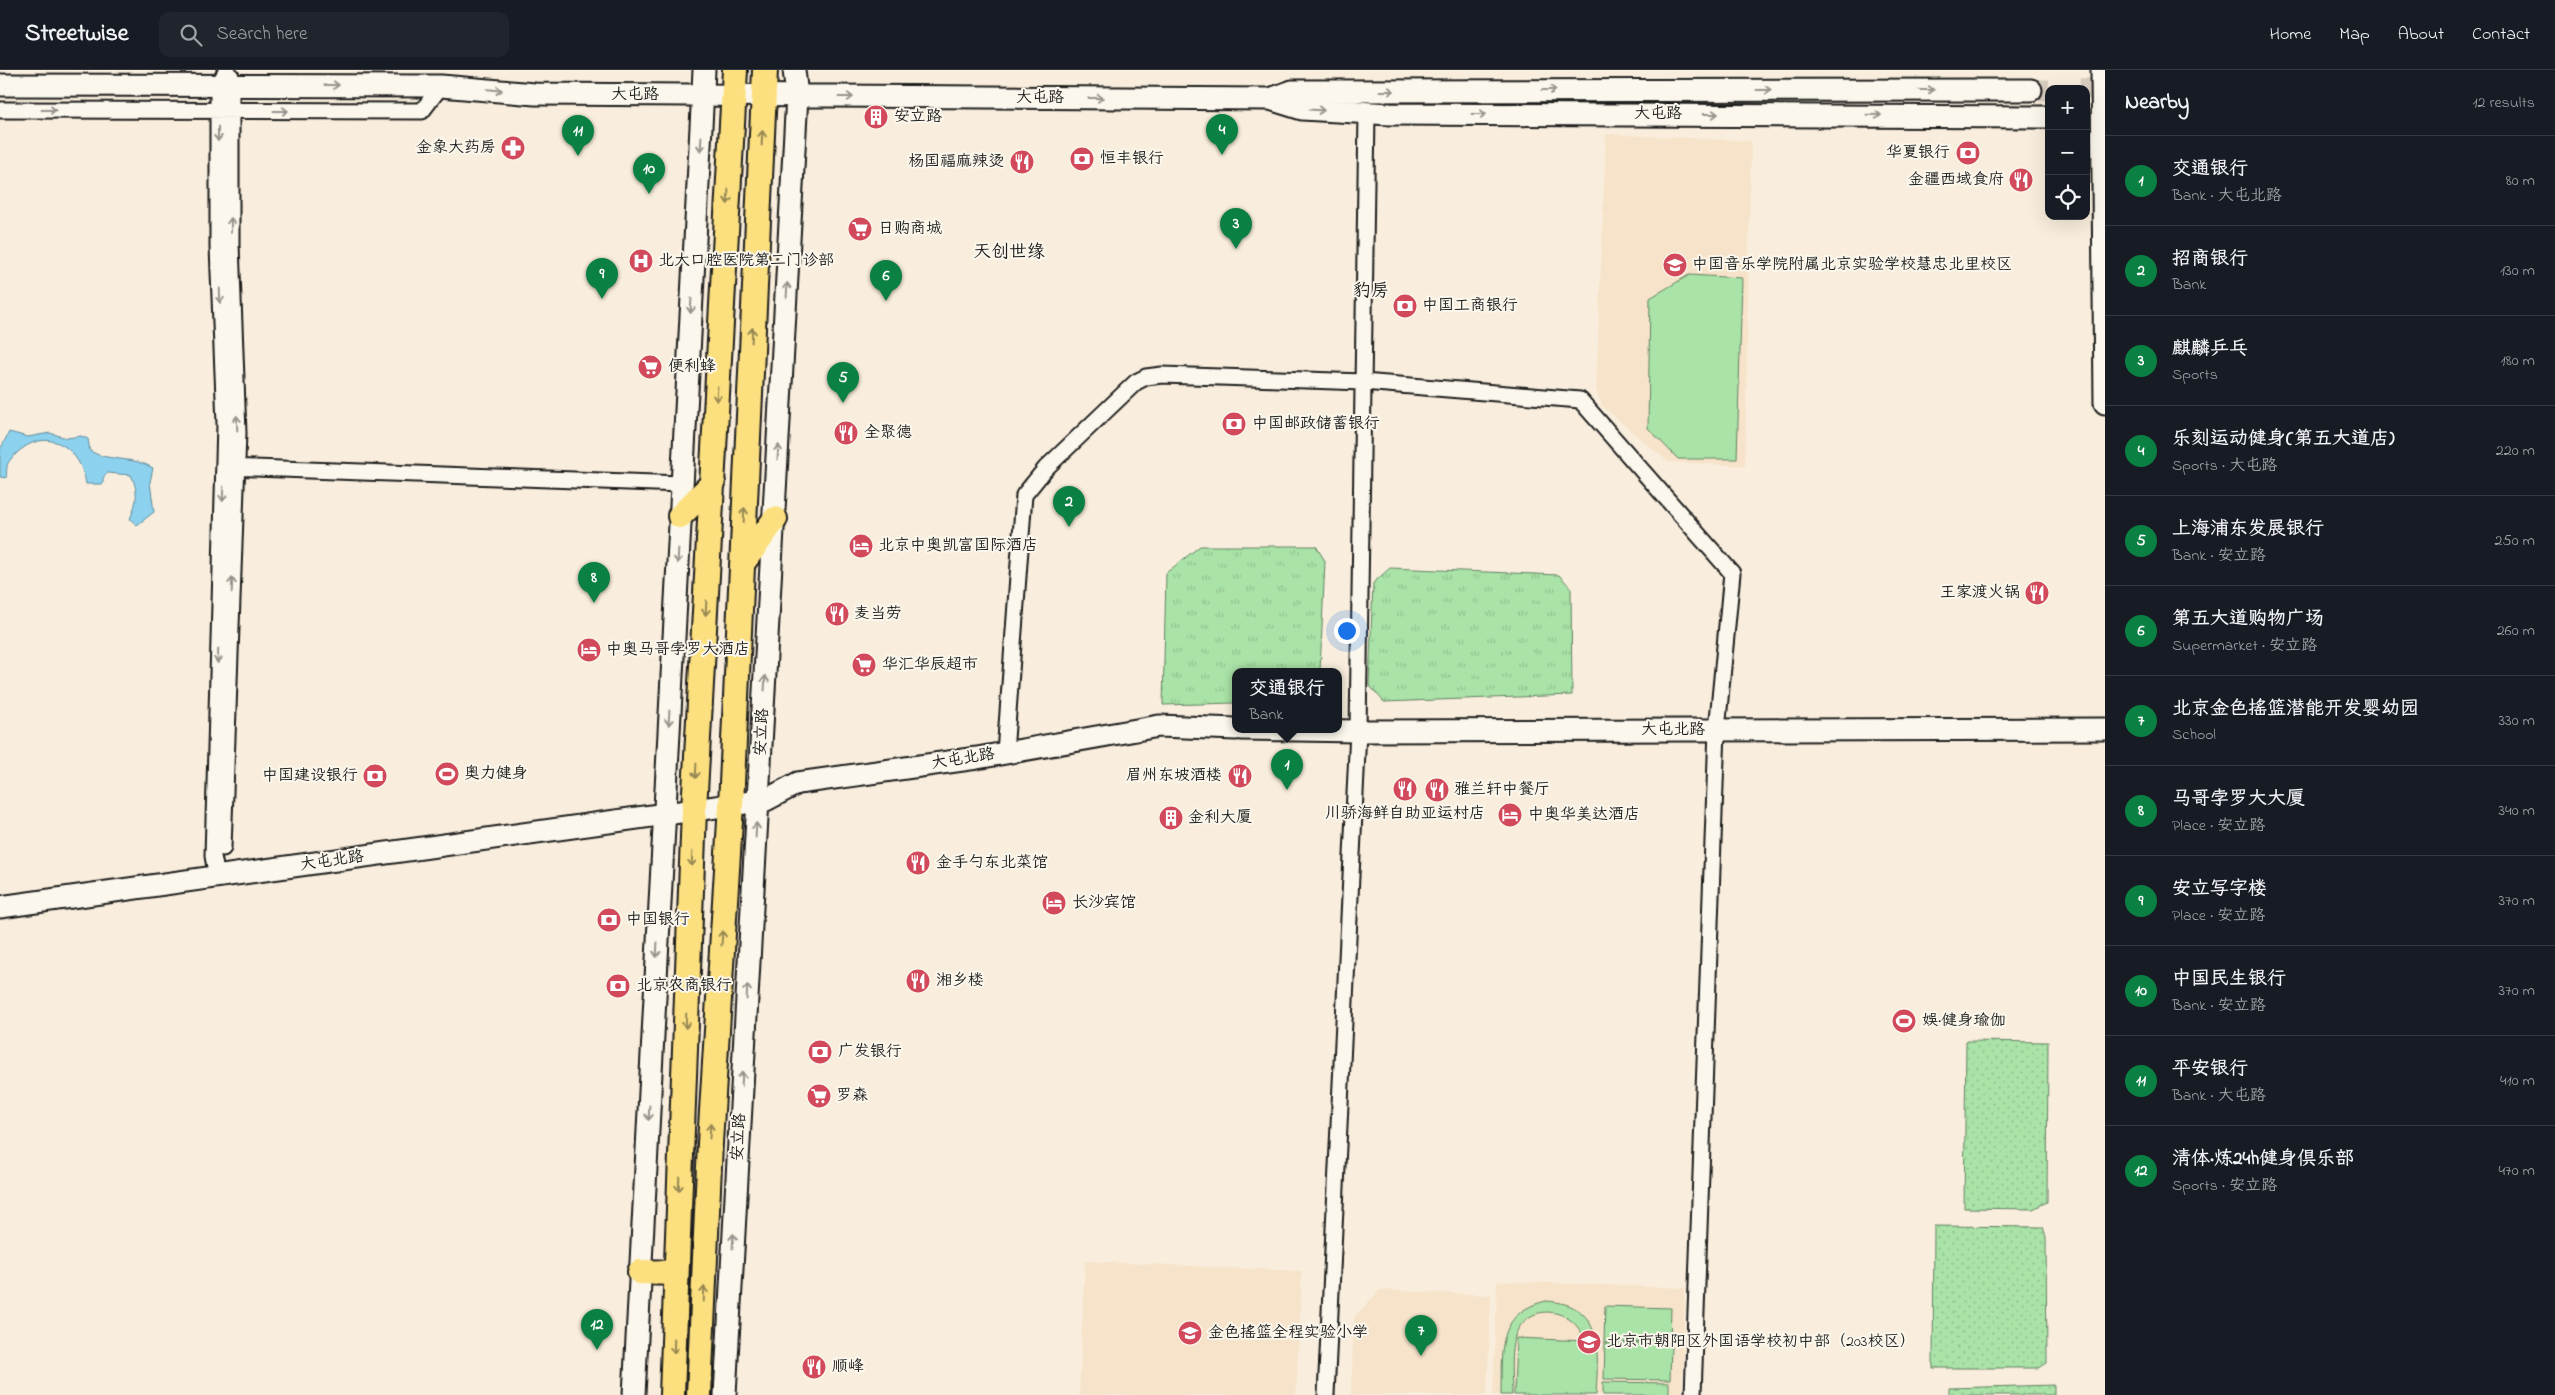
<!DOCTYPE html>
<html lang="en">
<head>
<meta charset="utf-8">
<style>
  body { margin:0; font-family:"Indie Flower","LXGW WenKai TC",sans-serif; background:#20242c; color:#f1f3f6 }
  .controls { position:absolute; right:15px; top:15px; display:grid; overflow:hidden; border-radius:10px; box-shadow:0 5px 20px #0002 }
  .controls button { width:45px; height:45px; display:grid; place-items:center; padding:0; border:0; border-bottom:1px solid #363941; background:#171b24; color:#f1f3f6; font:25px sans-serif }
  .you { position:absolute; left:1346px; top:560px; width:18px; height:18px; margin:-12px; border:4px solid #fff; border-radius:50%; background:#1a73e8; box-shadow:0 0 0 8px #1a73e833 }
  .badge { display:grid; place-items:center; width:32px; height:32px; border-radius:50%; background:#0b8043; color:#fff; font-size:16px; font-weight:700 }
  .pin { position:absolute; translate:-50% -41px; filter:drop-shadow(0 1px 2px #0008) }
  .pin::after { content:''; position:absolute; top:26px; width:18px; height:15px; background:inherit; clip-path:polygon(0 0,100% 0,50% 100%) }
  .popup { position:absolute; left:1232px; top:598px; width:110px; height:65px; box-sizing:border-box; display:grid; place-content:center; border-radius:10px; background:#171b24; filter:drop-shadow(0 1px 4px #0005); font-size:16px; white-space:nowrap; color:#9ea1a6 }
  .popup b { font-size:19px; color:#f1f3f6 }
  .popup::after { content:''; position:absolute; left:50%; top:100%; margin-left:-10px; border:10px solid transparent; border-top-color:#171b24 }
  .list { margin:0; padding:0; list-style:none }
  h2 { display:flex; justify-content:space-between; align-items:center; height:65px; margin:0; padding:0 20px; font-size:21px }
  h2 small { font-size:16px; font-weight:400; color:#9ea1a6 }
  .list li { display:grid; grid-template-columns:32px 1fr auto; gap:15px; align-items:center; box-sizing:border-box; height:90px; padding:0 20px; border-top:1px solid #363941 }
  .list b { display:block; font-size:19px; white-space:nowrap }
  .list p { margin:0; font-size:16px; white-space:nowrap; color:#9ea1a6 }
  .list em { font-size:16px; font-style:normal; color:#9ea1a6 }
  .icon { flex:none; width:28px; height:28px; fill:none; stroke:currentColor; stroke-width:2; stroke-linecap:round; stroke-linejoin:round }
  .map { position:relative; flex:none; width:2105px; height:1325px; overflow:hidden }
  header { display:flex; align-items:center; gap:30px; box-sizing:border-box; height:70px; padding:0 25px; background:#171b24; border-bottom:1px solid #363941 }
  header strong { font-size:24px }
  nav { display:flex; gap:28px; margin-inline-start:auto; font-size:18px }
  .search { width:350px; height:45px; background:#20242c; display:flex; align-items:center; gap:12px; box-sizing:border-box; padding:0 18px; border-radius:10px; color:#9ea1a6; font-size:19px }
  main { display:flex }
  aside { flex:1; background:#171b24 }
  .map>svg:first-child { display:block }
</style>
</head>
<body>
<header>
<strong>Streetwise</strong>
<div class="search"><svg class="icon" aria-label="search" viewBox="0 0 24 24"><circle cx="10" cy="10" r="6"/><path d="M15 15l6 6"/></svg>Search here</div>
<nav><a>Home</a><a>Map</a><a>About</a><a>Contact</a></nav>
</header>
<main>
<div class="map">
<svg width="2105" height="1325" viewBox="0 0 2105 1325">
  <defs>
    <pattern id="grass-dots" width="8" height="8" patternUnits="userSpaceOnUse" patternTransform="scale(1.25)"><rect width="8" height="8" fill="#a9e3a7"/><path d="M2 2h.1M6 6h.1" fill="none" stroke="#91c28f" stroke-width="1.8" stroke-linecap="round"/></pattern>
    <pattern id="park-tufts" width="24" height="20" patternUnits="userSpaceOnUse" patternTransform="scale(1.25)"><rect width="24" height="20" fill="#a9e3a7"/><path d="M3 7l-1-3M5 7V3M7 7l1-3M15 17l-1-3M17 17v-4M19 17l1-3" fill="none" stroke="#91c28f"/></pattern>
  </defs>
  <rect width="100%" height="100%" fill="#f9eedd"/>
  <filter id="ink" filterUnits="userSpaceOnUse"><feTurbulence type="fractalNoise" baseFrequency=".02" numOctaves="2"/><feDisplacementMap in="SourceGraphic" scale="10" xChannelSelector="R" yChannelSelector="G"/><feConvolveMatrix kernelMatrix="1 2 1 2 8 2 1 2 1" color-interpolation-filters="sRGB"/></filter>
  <g filter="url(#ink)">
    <path fill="#f6e3ca" d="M1606,64L1751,71L1745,396L1668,392L1602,336L1596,320Z
      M1085,1191L1302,1201L1296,1325H1079Z
      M1497,1211L1685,1218L1682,1325H1493Z
      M1380,1220L1491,1225L1487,1325H1351L1354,1247Z"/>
    <path fill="url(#grass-dots)" stroke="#628062" d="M1966,971L2048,972L2047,1132L2033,1139L1964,1138Z
      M1934,1156L2043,1157L2046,1167L2047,1293L2039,1298H1933Z
      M2054,1315V1325H1949V1318Z"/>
    <path fill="url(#park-tufts)" stroke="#628062" d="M1200,476H1316L1325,491L1320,601H1236V633L1163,635L1166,503Z
      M1390,498L1559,505L1571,518L1572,625L1384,632L1369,615L1373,513Z"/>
    <path fill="#a9e3a7" stroke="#628062" d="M1689,205L1742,208L1737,389H1678L1648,358L1650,228Z
      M1546,1231C1605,1234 1598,1281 1596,1325H1514L1516,1268L1585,1271C1574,1237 1528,1230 1515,1266C1509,1283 1512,1307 1512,1325H1501C1502,1283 1495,1243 1546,1231Z
      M1605,1236L1671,1238L1670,1273L1604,1272Z
      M1605,1273L1671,1275L1670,1310L1604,1309Z
      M1603,1312L1669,1313V1325H1603Z"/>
    <path fill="#8cd2ee" stroke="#5f899a" d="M9,362L28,367L50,363L67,368L81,366L88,369L90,381C109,392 133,386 153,398L150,412L154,442L137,455L130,449C137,432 139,422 131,405L107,403L103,408V414H86C81,379 49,355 18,382C15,385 10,389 8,393C6,397 7,404 6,408L0,407V380Z"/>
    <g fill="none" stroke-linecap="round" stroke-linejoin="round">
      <path stroke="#d8cec0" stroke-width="21" stroke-dasharray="21 11" stroke-linecap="butt" d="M2080,19L2105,18
        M2031,20H2049"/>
      <defs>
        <path id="street" d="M0,40L422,41L441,16
          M228,397L681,414
          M1005,683L1024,425L1046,398L1136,312L1146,307L1162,305L1363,312L1580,330L1732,503L1717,660L1693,1325
          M223,778L238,363L231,174V6
          M217,808L213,786L225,354L218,177V15L227,0
          M1326,1325L1358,661L1367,43"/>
        <path id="secondary" d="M2102,0L2105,333
          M0,15L441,16L535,24L1270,29L1302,39L1390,44L2049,47
          M1270,29L1292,21L2031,20
          M1242,659L1358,661L2105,659
          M0,837L766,730L798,713L977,688L1159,656L1236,659
          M634,1325L704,0
          M725,1325L797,26L794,0"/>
        <path id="primary" d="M680,446L713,413
          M742,494L775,449
          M640,1202L676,1203
          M672,1325L694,740L735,0
          M699,1325L710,1073L731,735L765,0"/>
      </defs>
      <use href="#street" stroke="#1c1c1c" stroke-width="19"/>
      <use href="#secondary" stroke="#1c1c1c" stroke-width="25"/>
      <use href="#primary" stroke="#1c1c1c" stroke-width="28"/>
      <use href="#street" stroke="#fbf7ec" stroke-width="15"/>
      <use href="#secondary" stroke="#fbf7ec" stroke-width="21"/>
      <use href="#primary" stroke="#fce080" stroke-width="24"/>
    </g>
    <defs><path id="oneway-shaft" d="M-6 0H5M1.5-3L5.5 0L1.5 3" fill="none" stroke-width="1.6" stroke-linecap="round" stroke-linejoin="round" transform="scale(1.25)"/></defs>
    <g stroke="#97948e">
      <use href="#oneway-shaft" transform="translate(332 15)"/>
      <use href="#oneway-shaft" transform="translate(495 20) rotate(5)"/>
      <use href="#oneway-shaft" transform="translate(1549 20)"/>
      <use href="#oneway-shaft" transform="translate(1764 20)"/>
      <use href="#oneway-shaft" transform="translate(1927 20)"/>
      <use href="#oneway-shaft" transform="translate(1387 21)"/>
      <use href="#oneway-shaft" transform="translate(846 27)"/>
      <use href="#oneway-shaft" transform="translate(1096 28)"/>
      <use href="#oneway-shaft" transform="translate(49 40)"/>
      <use href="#oneway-shaft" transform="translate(1317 40) rotate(4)"/>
      <use href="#oneway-shaft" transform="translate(281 41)"/>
      <use href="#oneway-shaft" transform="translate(1479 44)"/>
      <use href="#oneway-shaft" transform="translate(1711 44)"/>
      <use href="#oneway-shaft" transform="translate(1874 45) rotate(1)"/>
      <use href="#oneway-shaft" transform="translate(218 64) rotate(90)"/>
      <use href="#oneway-shaft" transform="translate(701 74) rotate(93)"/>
      <use href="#oneway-shaft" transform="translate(231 155) rotate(-90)"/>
      <use href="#oneway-shaft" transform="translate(787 220) rotate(-87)"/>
      <use href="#oneway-shaft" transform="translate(220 226) rotate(88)"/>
      <use href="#oneway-shaft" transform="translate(691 236) rotate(93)"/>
      <use href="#oneway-shaft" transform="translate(237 353) rotate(-92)"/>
      <use href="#oneway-shaft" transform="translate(778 382) rotate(-87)"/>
      <use href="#oneway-shaft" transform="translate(223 424) rotate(92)"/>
      <use href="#oneway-shaft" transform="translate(678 486) rotate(93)"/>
      <use href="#oneway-shaft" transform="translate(232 515) rotate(-88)"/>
      <use href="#oneway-shaft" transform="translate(218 586) rotate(92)"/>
      <use href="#oneway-shaft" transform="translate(765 613) rotate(-87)"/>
      <use href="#oneway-shaft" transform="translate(669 648) rotate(93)"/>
      <use href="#oneway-shaft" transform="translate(756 760) rotate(-87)"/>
      <use href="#oneway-shaft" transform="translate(657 880) rotate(93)"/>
      <use href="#oneway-shaft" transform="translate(747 922) rotate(-87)"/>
      <use href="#oneway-shaft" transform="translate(742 1009) rotate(-87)"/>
      <use href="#oneway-shaft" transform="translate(649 1043) rotate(93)"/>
      <use href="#oneway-shaft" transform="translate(733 1171) rotate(-87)"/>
    </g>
    <g stroke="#978853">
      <use href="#oneway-shaft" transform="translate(762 68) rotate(-87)"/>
      <use href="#oneway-shaft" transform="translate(728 127) rotate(93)"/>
      <use href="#oneway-shaft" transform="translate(752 265) rotate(-87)"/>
      <use href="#oneway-shaft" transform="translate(717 324) rotate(93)"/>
      <use href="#oneway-shaft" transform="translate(744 445) rotate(-87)"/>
      <use href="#oneway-shaft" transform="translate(706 538) rotate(93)"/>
      <use href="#oneway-shaft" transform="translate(696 701) rotate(93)"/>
      <use href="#oneway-shaft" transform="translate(692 789) rotate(92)"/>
      <use href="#oneway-shaft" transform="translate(722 868) rotate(-86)"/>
      <use href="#oneway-shaft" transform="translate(686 951) rotate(92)"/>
      <use href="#oneway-shaft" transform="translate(710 1061) rotate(-86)"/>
      <use href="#oneway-shaft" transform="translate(679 1114) rotate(92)"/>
      <use href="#oneway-shaft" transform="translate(704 1224) rotate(-88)"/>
      <use href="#oneway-shaft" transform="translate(674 1276) rotate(92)"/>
    </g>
  </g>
  <defs>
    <symbol id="building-disc" viewBox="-11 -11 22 22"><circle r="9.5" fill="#d1495b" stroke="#fbf7ec"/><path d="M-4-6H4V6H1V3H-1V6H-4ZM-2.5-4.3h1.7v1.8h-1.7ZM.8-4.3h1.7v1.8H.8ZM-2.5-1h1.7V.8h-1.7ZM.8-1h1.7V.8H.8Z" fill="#fff"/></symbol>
    <symbol id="pharmacy-disc" viewBox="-11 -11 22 22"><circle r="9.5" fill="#d1495b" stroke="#fbf7ec"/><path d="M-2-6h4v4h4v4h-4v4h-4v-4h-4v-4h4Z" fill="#fff"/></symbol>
    <symbol id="bank-disc" viewBox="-11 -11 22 22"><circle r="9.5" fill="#d1495b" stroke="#fbf7ec"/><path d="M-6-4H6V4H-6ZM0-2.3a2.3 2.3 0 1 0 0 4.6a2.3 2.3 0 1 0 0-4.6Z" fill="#fff"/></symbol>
    <symbol id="restaurant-disc" viewBox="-11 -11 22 22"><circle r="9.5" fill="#d1495b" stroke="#fbf7ec"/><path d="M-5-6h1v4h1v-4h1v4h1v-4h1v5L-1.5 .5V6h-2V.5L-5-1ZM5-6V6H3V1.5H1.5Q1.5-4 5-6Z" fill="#fff"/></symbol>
    <symbol id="supermarket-disc" viewBox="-11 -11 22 22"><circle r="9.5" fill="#d1495b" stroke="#fbf7ec"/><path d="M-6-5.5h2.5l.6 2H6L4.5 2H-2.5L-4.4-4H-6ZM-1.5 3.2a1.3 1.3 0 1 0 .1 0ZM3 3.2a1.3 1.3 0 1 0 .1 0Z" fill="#fff"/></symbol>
    <symbol id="hospital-disc" viewBox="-11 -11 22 22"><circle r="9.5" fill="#d1495b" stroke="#fbf7ec"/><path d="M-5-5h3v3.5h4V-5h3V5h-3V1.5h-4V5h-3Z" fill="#fff"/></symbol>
    <symbol id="school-disc" viewBox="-11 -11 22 22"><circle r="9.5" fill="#d1495b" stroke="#fbf7ec"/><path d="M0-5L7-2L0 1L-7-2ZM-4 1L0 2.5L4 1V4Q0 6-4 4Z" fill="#fff"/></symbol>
    <symbol id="hotel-disc" viewBox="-11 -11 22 22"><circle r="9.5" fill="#d1495b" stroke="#fbf7ec"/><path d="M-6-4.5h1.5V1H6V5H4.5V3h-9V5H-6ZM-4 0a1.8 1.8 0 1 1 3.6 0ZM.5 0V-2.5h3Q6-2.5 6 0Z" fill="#fff"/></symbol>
    <symbol id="stadium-disc" viewBox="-11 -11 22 22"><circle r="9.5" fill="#d1495b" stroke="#fbf7ec"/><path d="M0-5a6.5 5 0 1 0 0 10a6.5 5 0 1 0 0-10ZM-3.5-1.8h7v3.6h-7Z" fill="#fff"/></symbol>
  </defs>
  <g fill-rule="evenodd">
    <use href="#building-disc" x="862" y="33" width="28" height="28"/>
    <use href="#pharmacy-disc" x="499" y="64" width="28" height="28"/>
    <use href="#bank-disc" x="1954" y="69" width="28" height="28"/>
    <use href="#bank-disc" x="1068" y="75" width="28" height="28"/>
    <use href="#restaurant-disc" x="1008" y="78" width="28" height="28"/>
    <use href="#restaurant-disc" x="2007" y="96" width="28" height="28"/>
    <use href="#supermarket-disc" x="846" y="145" width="28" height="28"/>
    <use href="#hospital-disc" x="627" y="177" width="28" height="28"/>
    <use href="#school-disc" x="1661" y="181" width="28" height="28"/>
    <use href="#bank-disc" x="1391" y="222" width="28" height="28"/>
    <use href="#supermarket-disc" x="636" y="283" width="28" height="28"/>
    <use href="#bank-disc" x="1220" y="340" width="28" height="28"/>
    <use href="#restaurant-disc" x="832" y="349" width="28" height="28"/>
    <use href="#hotel-disc" x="847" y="462" width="28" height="28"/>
    <use href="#restaurant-disc" x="2023" y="509" width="28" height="28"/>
    <use href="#restaurant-disc" x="823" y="530" width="28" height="28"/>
    <use href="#hotel-disc" x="575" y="566" width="28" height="28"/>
    <use href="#supermarket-disc" x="850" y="581" width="28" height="28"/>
    <use href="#stadium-disc" x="433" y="690" width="28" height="28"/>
    <use href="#bank-disc" x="361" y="692" width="28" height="28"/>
    <use href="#restaurant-disc" x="1226" y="692" width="28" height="28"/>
    <use href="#restaurant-disc" x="1391" y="705" width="28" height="28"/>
    <use href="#restaurant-disc" x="1423" y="706" width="28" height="28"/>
    <use href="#hotel-disc" x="1496" y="731" width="28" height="28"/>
    <use href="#building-disc" x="1157" y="734" width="28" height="28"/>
    <use href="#restaurant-disc" x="904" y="779" width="28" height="28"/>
    <use href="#hotel-disc" x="1040" y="819" width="28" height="28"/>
    <use href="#bank-disc" x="595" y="836" width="28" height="28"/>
    <use href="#restaurant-disc" x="904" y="897" width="28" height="28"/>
    <use href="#bank-disc" x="604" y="902" width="28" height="28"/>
    <use href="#stadium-disc" x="1890" y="937" width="28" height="28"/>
    <use href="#bank-disc" x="806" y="968" width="28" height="28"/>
    <use href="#supermarket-disc" x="805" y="1012" width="28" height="28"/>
    <use href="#school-disc" x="1176" y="1249" width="28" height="28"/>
    <use href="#school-disc" x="1575" y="1258" width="28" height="28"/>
    <use href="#restaurant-disc" x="800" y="1283" width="28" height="28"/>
  </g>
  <g text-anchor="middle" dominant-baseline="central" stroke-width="4" stroke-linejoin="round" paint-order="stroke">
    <g font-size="16" fill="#1c1c1c" stroke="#fbf7ec">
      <text x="635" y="25">大屯路</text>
      <text x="1040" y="28">大屯路</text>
      <text x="1658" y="44">大屯路</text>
      <text x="1673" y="660">大屯北路</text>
      <text transform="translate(762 662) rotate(-87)">安立路</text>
      <text transform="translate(963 689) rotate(-9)">大屯北路</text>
      <text transform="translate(332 791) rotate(-8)">大屯北路</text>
      <text transform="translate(739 1067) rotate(-87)">安立路</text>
    </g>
    <g font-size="16" fill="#1c1c1c" stroke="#fbf7ec" text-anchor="start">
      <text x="894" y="47">安立路</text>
      <text x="496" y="78" text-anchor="end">金象大药房</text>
      <text x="1950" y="83" text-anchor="end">华夏银行</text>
      <text x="1100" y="89">恒丰银行</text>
      <text x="1004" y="92" text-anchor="end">杨国福麻辣烫</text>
      <text x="2004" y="110" text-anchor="end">金疆西域食府</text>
      <text x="878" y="159">日购商城</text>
      <text x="658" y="191">北大口腔医院第二门诊部</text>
      <text x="1692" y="195">中国音乐学院附属北京实验学校慧忠北里校区</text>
      <text x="1422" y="236">中国工商银行</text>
      <text x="668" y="297">便利蜂</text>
      <text x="1252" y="354">中国邮政储蓄银行</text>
      <text x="864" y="363">全聚德</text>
      <text x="878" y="476">北京中奥凯富国际酒店</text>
      <text x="2020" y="523" text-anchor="end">王家渡火锅</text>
      <text x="854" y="544">麦当劳</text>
      <text x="606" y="580">中奥马哥孛罗大酒店</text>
      <text x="882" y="595">华汇华辰超市</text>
      <text x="464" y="704">奥力健身</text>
      <text x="358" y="706" text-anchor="end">中国建设银行</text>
      <text x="1222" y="706" text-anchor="end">眉州东坡酒楼</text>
      <text x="1454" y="720">雅兰轩中餐厅</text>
      <text x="1405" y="744" text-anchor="middle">川骄海鲜自助亚运村店</text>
      <text x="1528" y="745">中奥华美达酒店</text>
      <text x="1188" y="748">金利大厦</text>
      <text x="936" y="793">金手勺东北菜馆</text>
      <text x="1072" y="833">长沙宾馆</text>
      <text x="626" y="850">中国银行</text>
      <text x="936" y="911">湘乡楼</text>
      <text x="636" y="916">北京农商银行</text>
      <text x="1922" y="951">娱·健身瑜伽</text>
      <text x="838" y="982">广发银行</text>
      <text x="836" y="1026">罗森</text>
      <text x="1208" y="1263">金色摇篮全程实验小学</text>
      <text x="1606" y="1272">北京市朝阳区外国语学校初中部（203校区）</text>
      <text x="832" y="1297">顺峰</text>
    </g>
    <g font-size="18" fill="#1c1c1c" stroke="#fbf7ec">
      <text x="1009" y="183">天创世缘</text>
      <text x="1371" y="222">豹房</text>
    </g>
  </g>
</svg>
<div class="controls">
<button>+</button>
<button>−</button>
<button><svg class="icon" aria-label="locate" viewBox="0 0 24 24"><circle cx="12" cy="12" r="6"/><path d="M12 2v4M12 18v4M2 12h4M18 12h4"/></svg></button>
</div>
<div class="you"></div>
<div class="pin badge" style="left:1287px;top:720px">1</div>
<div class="popup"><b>交通银行</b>Bank</div>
<div class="pin badge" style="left:1069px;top:457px">2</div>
<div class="pin badge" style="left:1236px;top:179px">3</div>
<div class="pin badge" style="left:1222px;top:85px">4</div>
<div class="pin badge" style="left:843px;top:333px">5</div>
<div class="pin badge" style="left:886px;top:231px">6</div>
<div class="pin badge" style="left:1421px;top:1286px">7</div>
<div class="pin badge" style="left:594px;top:533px">8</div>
<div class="pin badge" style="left:602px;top:229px">9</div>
<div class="pin badge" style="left:649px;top:124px">10</div>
<div class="pin badge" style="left:578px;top:86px">11</div>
<div class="pin badge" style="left:597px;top:1280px">12</div>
</div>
<aside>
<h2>Nearby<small>12 results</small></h2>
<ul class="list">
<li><span class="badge">1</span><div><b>交通银行</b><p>Bank · 大屯北路</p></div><em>80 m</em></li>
<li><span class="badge">2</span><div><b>招商银行</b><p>Bank</p></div><em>130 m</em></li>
<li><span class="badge">3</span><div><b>麒麟乒乓</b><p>Sports</p></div><em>180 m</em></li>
<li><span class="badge">4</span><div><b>乐刻运动健身(第五大道店)</b><p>Sports · 大屯路</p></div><em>220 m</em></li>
<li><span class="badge">5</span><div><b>上海浦东发展银行</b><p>Bank · 安立路</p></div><em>250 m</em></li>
<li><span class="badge">6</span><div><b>第五大道购物广场</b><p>Supermarket · 安立路</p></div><em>260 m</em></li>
<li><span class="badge">7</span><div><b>北京金色摇篮潜能开发婴幼园</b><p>School</p></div><em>330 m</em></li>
<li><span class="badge">8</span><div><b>马哥孛罗大大厦</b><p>Place · 安立路</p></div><em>340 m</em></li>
<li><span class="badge">9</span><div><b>安立写字楼</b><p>Place · 安立路</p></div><em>370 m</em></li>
<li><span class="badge">10</span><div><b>中国民生银行</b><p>Bank · 安立路</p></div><em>370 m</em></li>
<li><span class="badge">11</span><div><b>平安银行</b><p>Bank · 大屯路</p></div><em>410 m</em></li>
<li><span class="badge">12</span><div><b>清体·炼24h健身俱乐部</b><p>Sports · 安立路</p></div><em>470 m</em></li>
</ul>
</aside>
</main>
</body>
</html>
